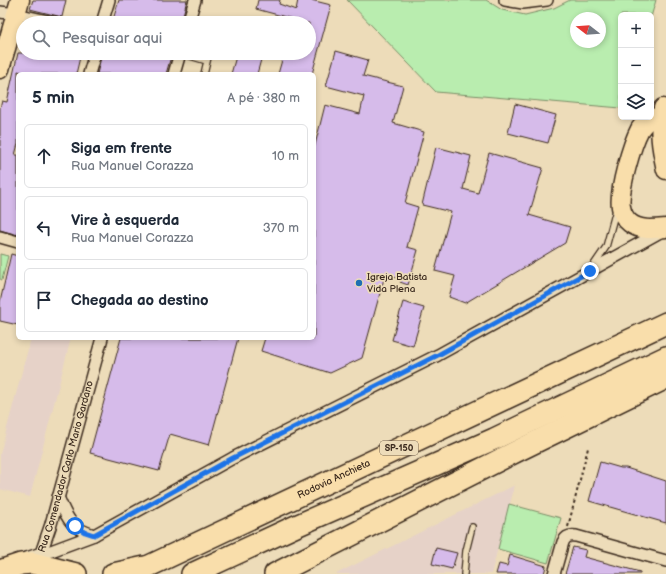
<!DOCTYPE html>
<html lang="pt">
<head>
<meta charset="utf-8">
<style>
  body { margin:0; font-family:"Balsamiq Sans",sans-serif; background:#f6f6f7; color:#1f2937 }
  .controls { position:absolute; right:12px; top:12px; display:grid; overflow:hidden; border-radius:6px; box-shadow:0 2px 6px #0003 }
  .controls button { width:36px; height:36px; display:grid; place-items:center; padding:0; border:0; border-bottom:1px solid #e0e1e3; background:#fff; color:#1f2937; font:20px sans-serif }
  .compass { position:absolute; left:570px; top:12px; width:36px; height:36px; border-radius:50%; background:#fff; box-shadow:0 2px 6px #0003; rotate:287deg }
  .stop { position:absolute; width:12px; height:12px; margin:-9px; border:3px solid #1a73e8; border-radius:50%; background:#fff }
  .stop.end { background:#1a73e8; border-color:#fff; box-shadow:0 1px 4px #0008 }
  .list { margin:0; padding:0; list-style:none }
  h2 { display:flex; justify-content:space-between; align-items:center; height:52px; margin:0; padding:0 16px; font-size:17px }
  h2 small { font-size:13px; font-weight:400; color:#747a83 }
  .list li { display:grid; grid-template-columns:26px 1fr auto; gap:12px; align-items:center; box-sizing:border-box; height:64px; margin:0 8px 8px; padding:0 8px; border:1px solid #e0e1e3; border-radius:6px }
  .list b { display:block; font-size:15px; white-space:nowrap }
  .list p { margin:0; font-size:13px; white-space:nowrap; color:#747a83 }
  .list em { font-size:13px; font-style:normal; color:#747a83 }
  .icon { flex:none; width:22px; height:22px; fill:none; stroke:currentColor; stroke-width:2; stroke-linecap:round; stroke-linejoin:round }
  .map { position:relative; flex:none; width:666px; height:574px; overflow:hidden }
  .search { position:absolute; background:#fff; box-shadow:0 2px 6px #0003; left:16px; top:16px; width:300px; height:44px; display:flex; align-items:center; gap:10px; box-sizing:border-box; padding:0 14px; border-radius:22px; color:#747a83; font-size:15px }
  .panel { position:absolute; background:#fff; box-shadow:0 2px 6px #0003; left:16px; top:72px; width:300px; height:268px; border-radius:6px }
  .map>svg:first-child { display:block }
</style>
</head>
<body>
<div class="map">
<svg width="666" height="574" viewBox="0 0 666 574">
  <rect width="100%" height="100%" fill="#eddcb9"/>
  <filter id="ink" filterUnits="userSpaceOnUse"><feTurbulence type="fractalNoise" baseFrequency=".025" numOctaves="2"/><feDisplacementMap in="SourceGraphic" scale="8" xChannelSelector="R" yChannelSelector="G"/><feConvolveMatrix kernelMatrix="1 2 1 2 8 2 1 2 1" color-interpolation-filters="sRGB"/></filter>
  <g filter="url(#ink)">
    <path fill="#e6d2c8" d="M31,338H71L30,497L0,489V454Z
      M515,485L491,574H336Z"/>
    <path fill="#b9edaf" stroke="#7a8c66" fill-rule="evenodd" d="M347,0H486L502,10L525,15L554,8L570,0H656L651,17V15H621V108L436,92ZM576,18H600V42H576Z
      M0,254L8,256L2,280L0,279Z
      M509,504L561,518L548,563L498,549Z"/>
    <path fill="#d6bbea" stroke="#3b2a1e" d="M33,0H66L62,17L30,9Z
      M119,0H187L181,23H112Z
      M258,0H280L279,4L296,10L298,0H311L331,5L312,74H278L284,53H309V23H292L293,19L256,9Z
      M336,51L368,60L363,76L403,86L393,123L424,132L405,203L418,207L407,247L418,250L408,285L400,282L401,279L385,275L362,358L330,373L261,351L265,338H314V149L325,105L360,114L364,96L326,86Z
      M18,53H81L76,74H27L18,71V144L15,155H18V235L0,230V108L2,101L7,102Z
      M102,53H172L166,74H97Z
      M237,53H262L261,55L262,56L257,74H231Z
      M515,104L556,115L548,143L508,133Z
      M436,147L471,156L463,189L478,193L489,153L543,168L529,215L570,227L565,243L465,303L449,297L455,276L435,271L451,212L422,205Z
      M11,254L18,256V325L0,321V302Z
      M403,302L424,308L413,346L392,340Z
      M121,338H238L209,445L170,434L159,471L90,453Z
      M600,462L621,468H626L666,481V523L589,501Z
      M573,547L586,550L584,557L640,572V574H565Z
      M436,548L457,553L452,569L432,564Z
      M510,555L546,566L544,574H496L499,564L507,566Z"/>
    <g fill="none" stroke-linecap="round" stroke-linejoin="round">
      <defs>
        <path id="lane" d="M180,53L207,61
          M204,74L209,53
          M593,266L606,247L616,210
          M464,574L466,551L472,527"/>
        <g id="street">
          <path d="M505,0L523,3L547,0"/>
          <path d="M0,12L16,14L57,23"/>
          <path d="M102,23L109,0"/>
          <path d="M188,23L195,0"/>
          <path d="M89,74L95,53"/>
          <path d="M174,74L180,53"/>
          <path d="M0,237L18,242"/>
          <path d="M58,497C67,518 70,528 94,535L233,458L438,355L662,231"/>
          <path d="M41,553L51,551L94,535"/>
          <path id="s1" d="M24,559L41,553L51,524L102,338"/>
          <path d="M554,574L563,542C566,536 570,535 576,536L666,561"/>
        </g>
        <path id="primary" d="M0,69L20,0
          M663,108C658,132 661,147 666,170
          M650,117C647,121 643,125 640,129C632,144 618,191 621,207C622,213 625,219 630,223C640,231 654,229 666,228"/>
        <g id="highway">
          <path d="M0,571L21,564L32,563L76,574"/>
          <path d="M113,574L145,567"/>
          <path id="s2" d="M132,574L666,323"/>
          <path d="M192,574L296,526L494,439L666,357"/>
          <path d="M275,574L515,452L666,378"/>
        </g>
      </defs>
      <use href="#lane" stroke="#3b2a1e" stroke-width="8"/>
      <use href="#street" stroke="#3b2a1e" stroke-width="14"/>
      <use href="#primary" stroke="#3b2a1e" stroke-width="21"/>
      <use href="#highway" stroke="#3b2a1e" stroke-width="24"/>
      <path stroke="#3b2a1e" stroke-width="2" stroke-dasharray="3 3" stroke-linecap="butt" d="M568,527L588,448"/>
      <use href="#lane" stroke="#eddcb9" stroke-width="5.5"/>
      <use href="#street" stroke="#eddcb9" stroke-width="11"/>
      <use href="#primary" stroke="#f9deab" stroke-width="18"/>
      <use href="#highway" stroke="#f9deab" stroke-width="21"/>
    </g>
  </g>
  <g fill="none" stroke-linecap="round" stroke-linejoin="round" filter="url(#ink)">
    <path stroke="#1a73e8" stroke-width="5" d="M75,526L85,532L94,535L233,458L438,355L590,271"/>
  </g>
  <circle fill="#1f6fb2" stroke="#eddcb9" stroke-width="1.5" cx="359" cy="283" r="4"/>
  <g text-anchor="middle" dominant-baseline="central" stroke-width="3.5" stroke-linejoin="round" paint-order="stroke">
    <rect fill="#eddcb9" stroke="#705f4c" stroke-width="1" x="380" y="441" width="38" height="14" rx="3"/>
    <g font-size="9" font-weight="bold" fill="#3b2a1e">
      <text x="399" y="448">SP-150</text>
    </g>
    <g font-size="10" fill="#3b2a1e" stroke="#eddcb9" text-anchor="start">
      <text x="367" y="277">Igreja Batista<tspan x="367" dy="12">Vida Plena</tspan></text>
    </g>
    <g font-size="10" fill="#3b2a1e" stroke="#eddcb9">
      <text stroke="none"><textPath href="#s1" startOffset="108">Rua Comendador Carlo Mario Gardano</textPath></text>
      <text stroke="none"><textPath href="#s2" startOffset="223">Rodovia Anchieta</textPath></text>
    </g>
  </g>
</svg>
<div class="controls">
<button>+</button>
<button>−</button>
<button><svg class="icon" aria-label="layers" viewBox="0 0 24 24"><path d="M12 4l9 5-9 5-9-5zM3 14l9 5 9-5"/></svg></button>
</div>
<svg class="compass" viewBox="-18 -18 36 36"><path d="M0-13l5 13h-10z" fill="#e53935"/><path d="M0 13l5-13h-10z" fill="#747a83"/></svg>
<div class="stop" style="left:75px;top:526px"></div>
<div class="stop end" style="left:590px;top:271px"></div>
<div class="search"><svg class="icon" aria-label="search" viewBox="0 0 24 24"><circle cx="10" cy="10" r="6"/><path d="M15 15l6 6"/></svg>Pesquisar aqui</div>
<section class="panel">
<h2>5 min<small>A pé · 380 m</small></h2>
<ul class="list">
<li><svg class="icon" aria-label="ahead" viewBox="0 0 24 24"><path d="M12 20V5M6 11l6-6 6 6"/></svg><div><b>Siga em frente</b><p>Rua Manuel Corazza</p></div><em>10 m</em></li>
<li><svg class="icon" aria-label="left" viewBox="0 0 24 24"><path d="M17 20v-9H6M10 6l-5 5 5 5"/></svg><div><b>Vire à esquerda</b><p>Rua Manuel Corazza</p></div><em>370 m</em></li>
<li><svg class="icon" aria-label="arrive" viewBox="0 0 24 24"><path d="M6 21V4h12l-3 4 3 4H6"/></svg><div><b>Chegada ao destino</b></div></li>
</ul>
</section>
</div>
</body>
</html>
